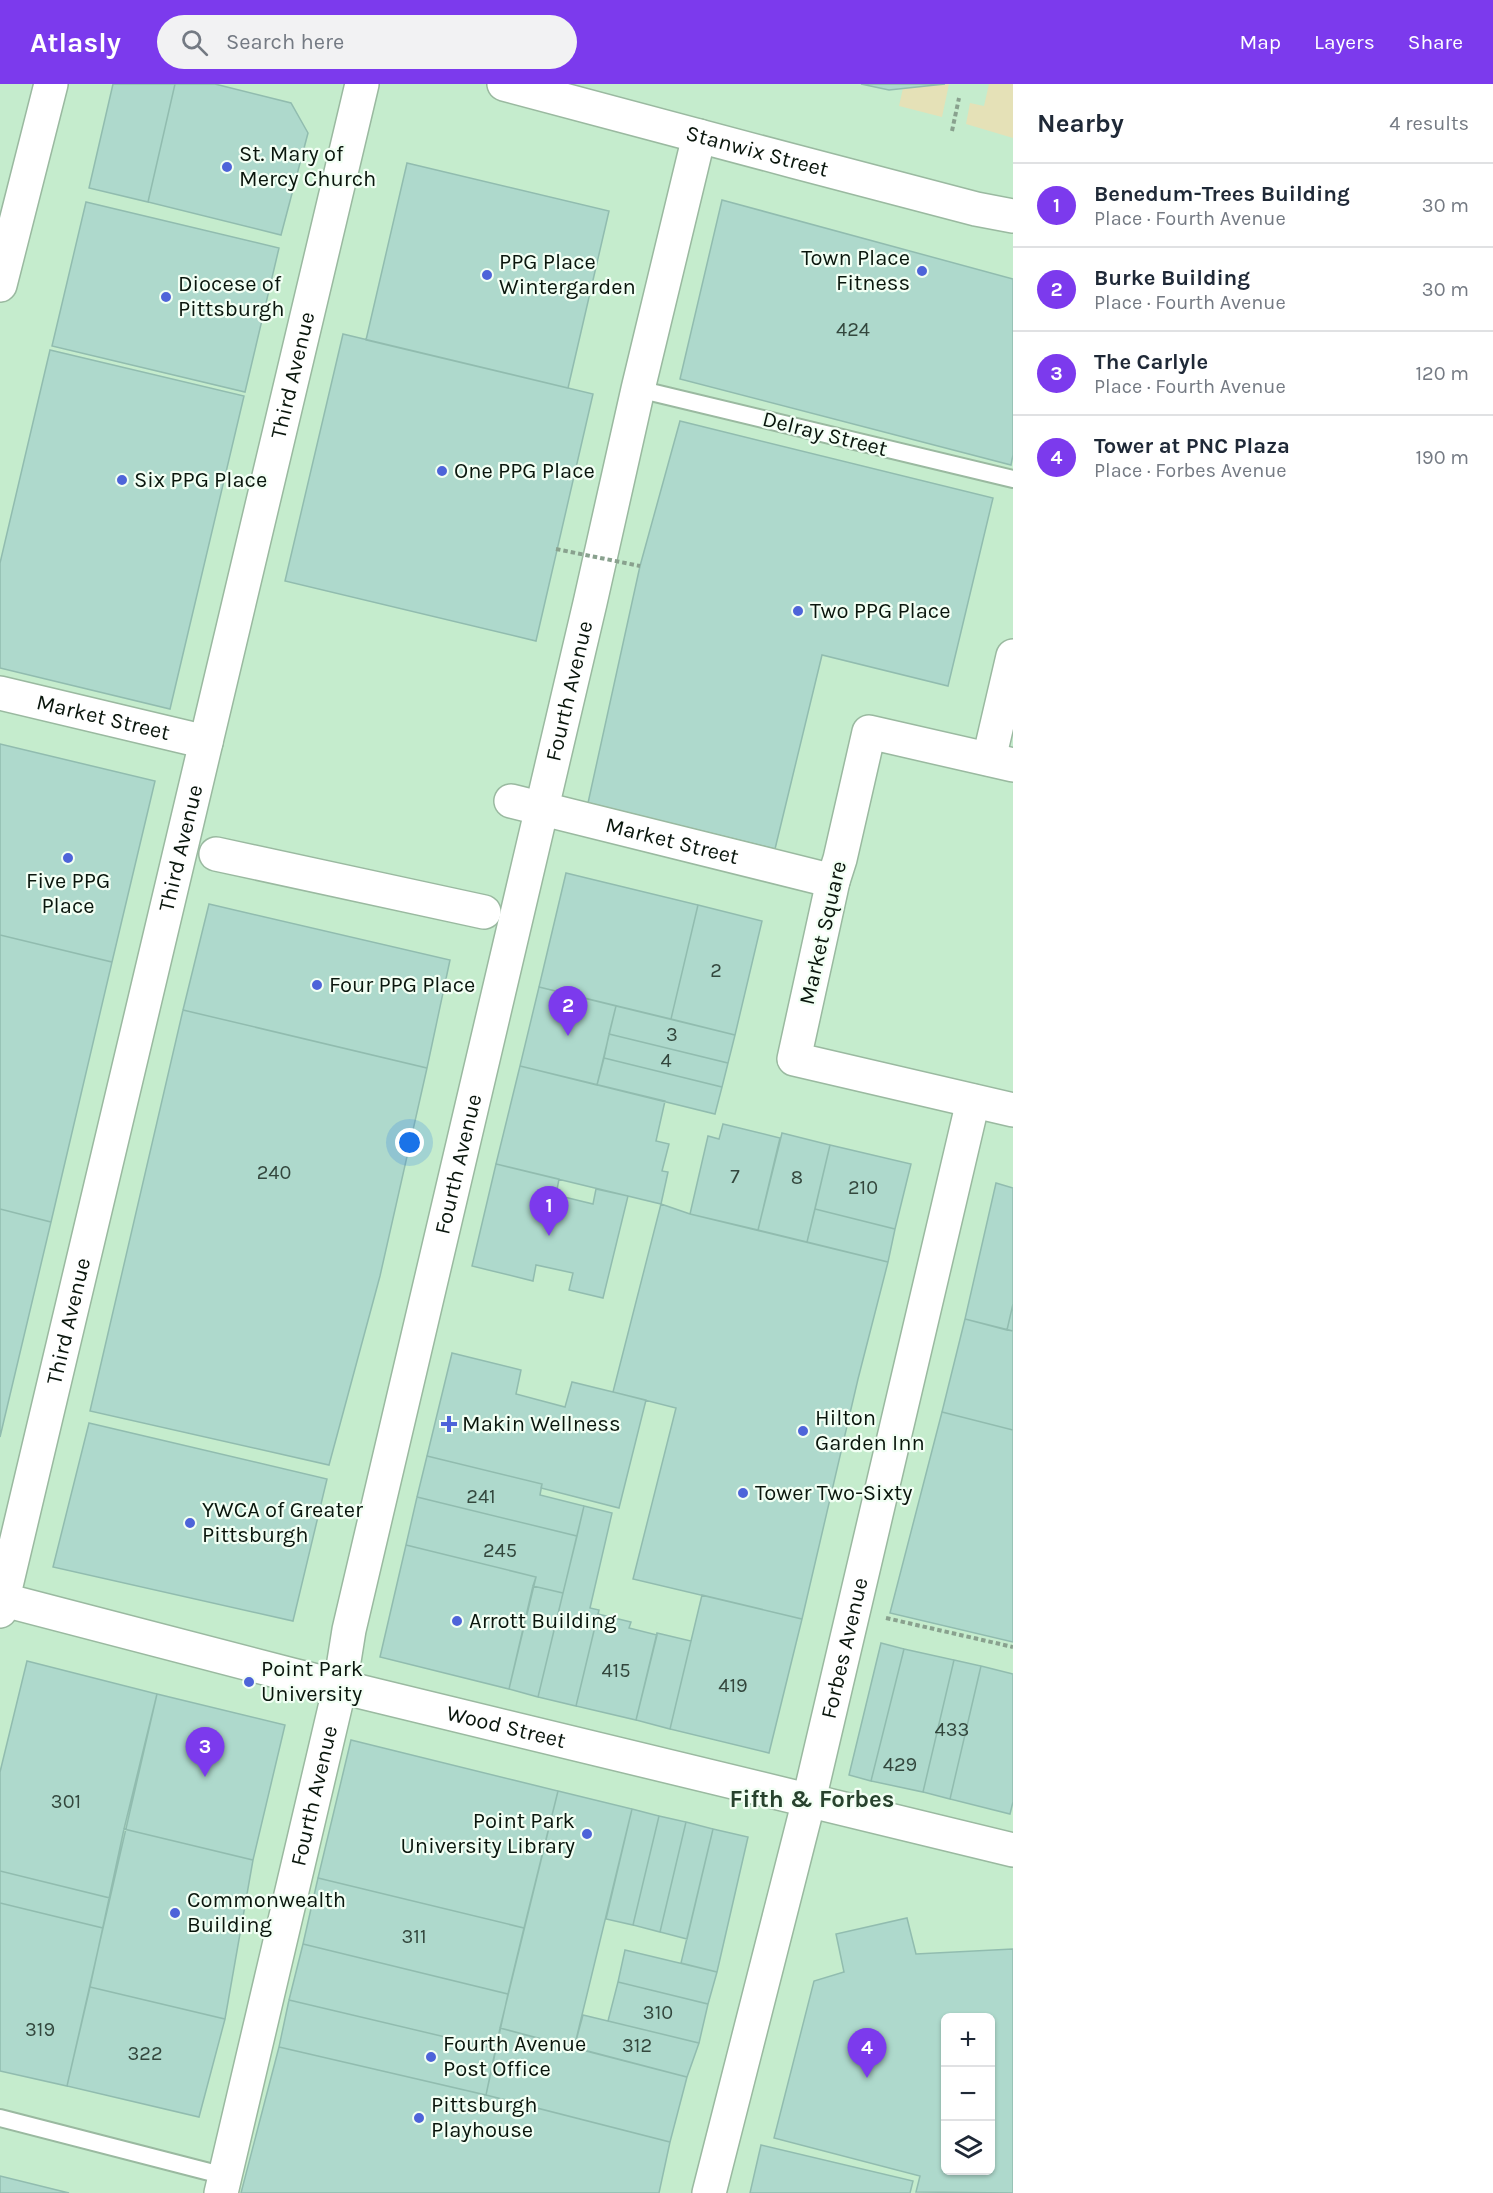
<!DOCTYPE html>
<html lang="en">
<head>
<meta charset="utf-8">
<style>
  body { margin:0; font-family:Karla,sans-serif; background:#f2f2f3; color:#1f2937 }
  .controls { position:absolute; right:18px; bottom:18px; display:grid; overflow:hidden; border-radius:9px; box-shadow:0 2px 4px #0004 }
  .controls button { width:54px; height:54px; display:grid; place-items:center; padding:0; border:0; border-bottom:2px solid #e0e1e3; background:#fff; color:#1f2937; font:30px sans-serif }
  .you { position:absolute; left:410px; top:1059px; width:21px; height:21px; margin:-15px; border:4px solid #fff; border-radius:50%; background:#1a73e8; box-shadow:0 0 0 9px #1a73e833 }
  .badge { display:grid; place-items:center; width:39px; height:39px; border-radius:50%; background:#7c3aed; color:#fff; font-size:20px; font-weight:700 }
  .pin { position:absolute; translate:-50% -50px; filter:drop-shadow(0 2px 3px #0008) }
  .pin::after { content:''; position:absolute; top:32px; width:21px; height:18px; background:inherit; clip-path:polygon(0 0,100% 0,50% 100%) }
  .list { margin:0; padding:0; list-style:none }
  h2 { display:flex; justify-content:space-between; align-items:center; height:78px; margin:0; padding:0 24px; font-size:26px }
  h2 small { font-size:20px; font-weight:400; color:#747a83 }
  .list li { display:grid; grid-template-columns:39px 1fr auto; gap:18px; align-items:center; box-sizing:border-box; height:84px; padding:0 24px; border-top:2px solid #e0e1e3 }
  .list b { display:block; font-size:22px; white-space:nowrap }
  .list p { margin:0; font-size:20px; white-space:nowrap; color:#747a83 }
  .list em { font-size:20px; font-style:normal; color:#747a83 }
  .icon { flex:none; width:33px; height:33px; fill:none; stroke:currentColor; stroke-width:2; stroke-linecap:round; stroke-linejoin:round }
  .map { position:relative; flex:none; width:1013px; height:2109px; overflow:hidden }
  header { display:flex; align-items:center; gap:36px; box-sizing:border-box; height:84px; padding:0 30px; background:#7c3aed; color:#fff }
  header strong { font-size:28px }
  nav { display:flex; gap:33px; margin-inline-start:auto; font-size:21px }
  .search { width:420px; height:54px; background:#f2f2f3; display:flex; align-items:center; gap:15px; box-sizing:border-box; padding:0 21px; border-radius:33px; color:#747a83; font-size:22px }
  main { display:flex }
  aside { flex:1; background:#fff }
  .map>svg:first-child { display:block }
</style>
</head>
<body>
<header>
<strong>Atlasly</strong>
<div class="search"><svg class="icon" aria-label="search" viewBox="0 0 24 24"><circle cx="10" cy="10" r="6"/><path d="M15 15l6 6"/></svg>Search here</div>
<nav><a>Map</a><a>Layers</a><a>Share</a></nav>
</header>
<main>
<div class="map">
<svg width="1013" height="2109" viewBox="0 0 1013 2109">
  <rect width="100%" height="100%" fill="#d7f7dd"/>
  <path fill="#c5eccd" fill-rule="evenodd" d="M0,0H1013V2109H0ZM946,1934H990V2086H946Z"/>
  <path fill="#e5e1b7" d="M949,0L942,33L899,22L903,4Z
    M989,0H1013V54L966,40L970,19L984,22Z"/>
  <path fill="#aed9cc" stroke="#91bcaf" stroke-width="1.5" fill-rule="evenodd" d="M113,0H175L148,118L89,104Z
    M175,0H215L291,19L308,49L281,151L148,118Z
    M861,0H945L889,6Z
    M407,79L609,127L568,304L366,256Z
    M722,116L1013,195V371L1011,381L680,295Z
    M86,118L279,164L245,308L52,262Z
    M343,250L593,310L536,557L285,497Z
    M50,266L244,312L170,625L0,584V479Z
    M680,337L993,414L948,602L822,571L775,765L588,719L640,482Z
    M0,660L155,697L112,878L0,851Z
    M566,789L698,821L671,935L539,903Z
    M209,820L450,876L427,984L183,926Z
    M698,821L762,837L735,951L671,935Z
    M0,851L112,878L51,1138L0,1125Z
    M539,903L616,922L597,1001L520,982Z
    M616,922L735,951L728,979L609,950Z
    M183,926L427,984L380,1192L329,1381L90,1327Z
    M609,950L728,979L722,1003L604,974Z
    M604,974L722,1003L715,1030L597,1001Z
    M520,982L665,1017L656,1057L669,1060L662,1087L668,1088L661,1120L496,1080Z
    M723,1040L780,1054L758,1146L690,1130L708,1052L719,1055Z
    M782,1049L830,1061L807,1158L758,1146Z
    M830,1061L911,1080L895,1145L815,1125Z
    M496,1080L559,1095L556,1111L593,1120L596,1105L628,1112L603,1214L569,1206L573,1189L536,1181L533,1197L472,1182Z
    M996,1099L1013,1104V1220L1007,1246L965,1235Z
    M661,1120L690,1130L888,1178L858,1295L802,1535L633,1495L676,1324L613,1308Z
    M0,1125L51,1138L0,1353Z
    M815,1125L895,1145L888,1178L807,1158Z
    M1013,1220V1247L1007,1246Z
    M965,1235L1013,1247V1346L942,1328Z
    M452,1269L521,1286L516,1310L565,1323L572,1298L646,1316L619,1424L541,1404L542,1400L427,1372Z
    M942,1328L1013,1346V1558L890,1529Z
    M89,1339L327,1395L293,1537L53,1483Z
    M427,1372L542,1400L540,1411L584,1422L577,1452L417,1413Z
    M417,1413L577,1452L563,1509L533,1502L536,1493L406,1461Z
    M584,1422L612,1429L590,1524L599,1526L576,1622L538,1613Z
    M406,1461L536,1493L509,1605L380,1573Z
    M533,1502L563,1509L538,1613L509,1605Z
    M702,1511L802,1535L769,1669L670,1645Z
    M598,1530L631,1538L629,1544L657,1551L636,1636L576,1622Z
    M657,1549L691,1557L670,1645L636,1636Z
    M881,1559L904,1565L871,1697L849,1691Z
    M904,1565L954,1576L923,1708L871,1697Z
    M954,1576L981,1582L950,1715L923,1708Z
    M27,1577L157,1610L110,1814L0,1787V1688Z
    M981,1582L1013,1590V1718L1010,1730L950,1715Z
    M157,1610L285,1641L253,1776L124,1745Z
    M351,1656L558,1707L524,1844L318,1794Z
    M558,1707L632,1725L574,1964L500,1944Z
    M632,1725L659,1732L633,1841L606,1835Z
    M659,1732L686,1738L660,1848L633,1841Z
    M686,1738L713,1745L687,1855L660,1848Z
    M124,1745L253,1776L225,1935L90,1903Z
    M713,1745L748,1753L717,1888L681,1879Z
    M0,1787L110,1814L103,1844L0,1819Z
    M318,1794L524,1844L508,1910L303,1860Z
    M0,1819L103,1844L67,2002L0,1987Z
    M907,1834L916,1870L1013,1865V2109L916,2108L920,2092L774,2054L814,1897L844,1888L836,1850ZM946,1934H990V2086H946Z
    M303,1860L508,1910L496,1965L289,1916Z
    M625,1866L717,1888L708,1920L618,1898Z
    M618,1898L708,1920L699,1959L608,1937Z
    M90,1903L225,1935L199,2033L67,2002Z
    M289,1916L496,1965L486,2011L279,1963Z
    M583,1931L699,1959L687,1993L574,1964Z
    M500,1944L687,1993L670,2058L486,2011Z
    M279,1963L486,2011L670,2058L659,2109H241Z
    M761,2061L913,2097L910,2109H750Z
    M0,2092L69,2109H0Z"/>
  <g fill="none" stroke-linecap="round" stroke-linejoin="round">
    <defs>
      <path id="lane" d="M638,305L1013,395
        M0,2034L225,2092"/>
      <g id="street">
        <path id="s1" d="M0,609L206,658"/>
        <path d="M989,675L1013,572"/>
        <path d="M1013,681L869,648L840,775L833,797L794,975L1013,1026"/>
        <path id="s2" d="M511,717L833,797"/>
        <path d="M216,770L484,828"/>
        <path id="s3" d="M0,1527L362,0"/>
        <path id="s4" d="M809,1716L973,1017"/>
        <path id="s5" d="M221,2109L340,1602L349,1546L590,519L638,305L699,52"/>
      </g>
      <g id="secondary">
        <path id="s6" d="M504,0L793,77L976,125L1013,132"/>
        <path id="s7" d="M0,1515L292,1591L1013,1766"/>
        <path d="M709,2109L809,1716"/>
      </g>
      <path id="primary" d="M0,201L51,0"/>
    </defs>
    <use href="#lane" stroke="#9ab9a0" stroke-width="20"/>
    <use href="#street" stroke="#9ab9a0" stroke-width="36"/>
    <use href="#secondary" stroke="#9ab9a0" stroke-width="36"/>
    <use href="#primary" stroke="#9ab9a0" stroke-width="36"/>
    <path stroke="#89a18e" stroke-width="4" stroke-dasharray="4.5 3" stroke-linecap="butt" d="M952,47L959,14
      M886,1534L1013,1563"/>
    <use href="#lane" stroke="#fff" stroke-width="16"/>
    <use href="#street" stroke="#fff" stroke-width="33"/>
    <use href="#secondary" stroke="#fff" stroke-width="33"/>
    <use href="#primary" stroke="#fff" stroke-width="33"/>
    <path stroke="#89a18e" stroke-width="4" stroke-dasharray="4.5 3" stroke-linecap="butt" d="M556,465L640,482"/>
  </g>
  <g fill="#4e64d9" stroke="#f2fff4" stroke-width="2">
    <circle cx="227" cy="83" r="6"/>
    <circle cx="922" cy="187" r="6"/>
    <circle cx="487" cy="191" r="6"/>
    <circle cx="166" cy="213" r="6"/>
    <circle cx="442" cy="387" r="6"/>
    <circle cx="122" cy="396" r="6"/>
    <circle cx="798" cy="527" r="6"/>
    <circle cx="68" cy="774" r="6"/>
    <circle cx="317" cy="901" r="6"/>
    <path d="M446 1331h6v6h6v6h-6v6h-6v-6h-6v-6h6z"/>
    <circle cx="803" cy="1347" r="6"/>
    <circle cx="743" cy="1409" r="6"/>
    <circle cx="190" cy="1439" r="6"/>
    <circle cx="457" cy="1537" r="6"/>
    <circle cx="249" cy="1598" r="6"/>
    <circle cx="587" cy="1750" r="6"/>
    <circle cx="175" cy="1829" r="6"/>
    <circle cx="431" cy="1973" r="6"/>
    <circle cx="419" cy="2034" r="6"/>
  </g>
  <g text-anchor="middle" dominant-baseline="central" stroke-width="4.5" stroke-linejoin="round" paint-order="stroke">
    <g font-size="20" fill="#33473d">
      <text x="853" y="245">424</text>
      <text x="716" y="886">2</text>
      <text x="672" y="950">3</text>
      <text x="666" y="976">4</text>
      <text x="274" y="1088">240</text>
      <text x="735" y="1092">7</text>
      <text x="797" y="1093">8</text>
      <text x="863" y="1103">210</text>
      <text x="481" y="1412">241</text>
      <text x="500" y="1466">245</text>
      <text x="616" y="1586">415</text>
      <text x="733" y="1601">419</text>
      <text x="952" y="1645">433</text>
      <text x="900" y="1680">429</text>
      <text x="66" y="1717">301</text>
      <text x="414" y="1852">311</text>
      <text x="658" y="1928">310</text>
      <text x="40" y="1945">319</text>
      <text x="637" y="1961">312</text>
      <text x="145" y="1969">322</text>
    </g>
    <g font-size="22" fill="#0a160d" stroke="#f2fff4">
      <text stroke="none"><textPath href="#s6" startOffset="262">Stanwix Street</textPath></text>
      <text stroke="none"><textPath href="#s3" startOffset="1270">Third Avenue</textPath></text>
      <text transform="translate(825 350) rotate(14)">Delray Street</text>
      <text stroke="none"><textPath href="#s5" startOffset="1542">Fourth Avenue</textPath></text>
      <text stroke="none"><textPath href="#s1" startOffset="106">Market Street</textPath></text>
      <text stroke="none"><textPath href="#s2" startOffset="166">Market Street</textPath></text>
      <text stroke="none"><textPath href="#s3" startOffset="784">Third Avenue</textPath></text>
      <text transform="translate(823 849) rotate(-77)">Market Square</text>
      <text stroke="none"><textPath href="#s5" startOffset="1056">Fourth Avenue</textPath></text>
      <text stroke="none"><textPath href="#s3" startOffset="298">Third Avenue</textPath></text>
      <text stroke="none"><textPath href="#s4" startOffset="156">Forbes Avenue</textPath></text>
      <text stroke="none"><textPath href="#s7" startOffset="522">Wood Street</textPath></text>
      <text stroke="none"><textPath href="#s5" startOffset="408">Fourth Avenue</textPath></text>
    </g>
    <g font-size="22" fill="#0a160d" stroke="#f2fff4" text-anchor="start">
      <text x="239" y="70">St. Mary of<tspan x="239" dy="25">Mercy Church</tspan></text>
      <text x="910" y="174" text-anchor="end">Town Place<tspan x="910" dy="25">Fitness</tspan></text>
      <text x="499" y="178">PPG Place<tspan x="499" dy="25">Wintergarden</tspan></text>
      <text x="178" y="200">Diocese of<tspan x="178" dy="25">Pittsburgh</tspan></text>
      <text x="454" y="387">One PPG Place</text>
      <text x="134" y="396">Six PPG Place</text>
      <text x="810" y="527">Two PPG Place</text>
      <text x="68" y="797" text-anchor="middle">Five PPG<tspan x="68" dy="25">Place</tspan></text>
      <text x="329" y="901">Four PPG Place</text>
      <text x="815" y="1334">Hilton<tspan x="815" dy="25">Garden Inn</tspan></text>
      <text x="462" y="1340">Makin Wellness</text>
      <text x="755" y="1409">Tower Two-Sixty</text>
      <text x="202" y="1426">YWCA of Greater<tspan x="202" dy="25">Pittsburgh</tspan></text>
      <text x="469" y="1537">Arrott Building</text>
      <text x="261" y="1585">Point Park<tspan x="261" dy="25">University</tspan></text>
      <text x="575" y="1737" text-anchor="end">Point Park<tspan x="575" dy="25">University Library</tspan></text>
      <text x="187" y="1816">Commonwealth<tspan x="187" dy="25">Building</tspan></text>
      <text x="443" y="1960">Fourth Avenue<tspan x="443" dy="25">Post Office</tspan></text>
      <text x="431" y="2021">Pittsburgh<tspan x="431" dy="25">Playhouse</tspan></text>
    </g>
    <g font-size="24" font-weight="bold" fill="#27422d" stroke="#f2fff4">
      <text x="812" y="1715">Fifth &amp; Forbes</text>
    </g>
  </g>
</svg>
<div class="controls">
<button>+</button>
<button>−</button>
<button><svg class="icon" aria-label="layers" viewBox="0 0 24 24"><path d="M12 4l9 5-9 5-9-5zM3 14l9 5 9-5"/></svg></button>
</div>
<div class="you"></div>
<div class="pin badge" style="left:549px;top:1152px">1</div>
<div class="pin badge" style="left:568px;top:952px">2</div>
<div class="pin badge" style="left:205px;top:1693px">3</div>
<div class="pin badge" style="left:867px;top:1994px">4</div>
</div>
<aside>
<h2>Nearby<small>4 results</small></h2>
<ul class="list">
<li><span class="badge">1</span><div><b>Benedum-Trees Building</b><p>Place · Fourth Avenue</p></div><em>30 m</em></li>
<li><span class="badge">2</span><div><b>Burke Building</b><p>Place · Fourth Avenue</p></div><em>30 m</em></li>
<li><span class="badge">3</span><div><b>The Carlyle</b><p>Place · Fourth Avenue</p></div><em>120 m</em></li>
<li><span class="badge">4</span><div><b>Tower at PNC Plaza</b><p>Place · Forbes Avenue</p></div><em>190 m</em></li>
</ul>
</aside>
</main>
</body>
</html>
